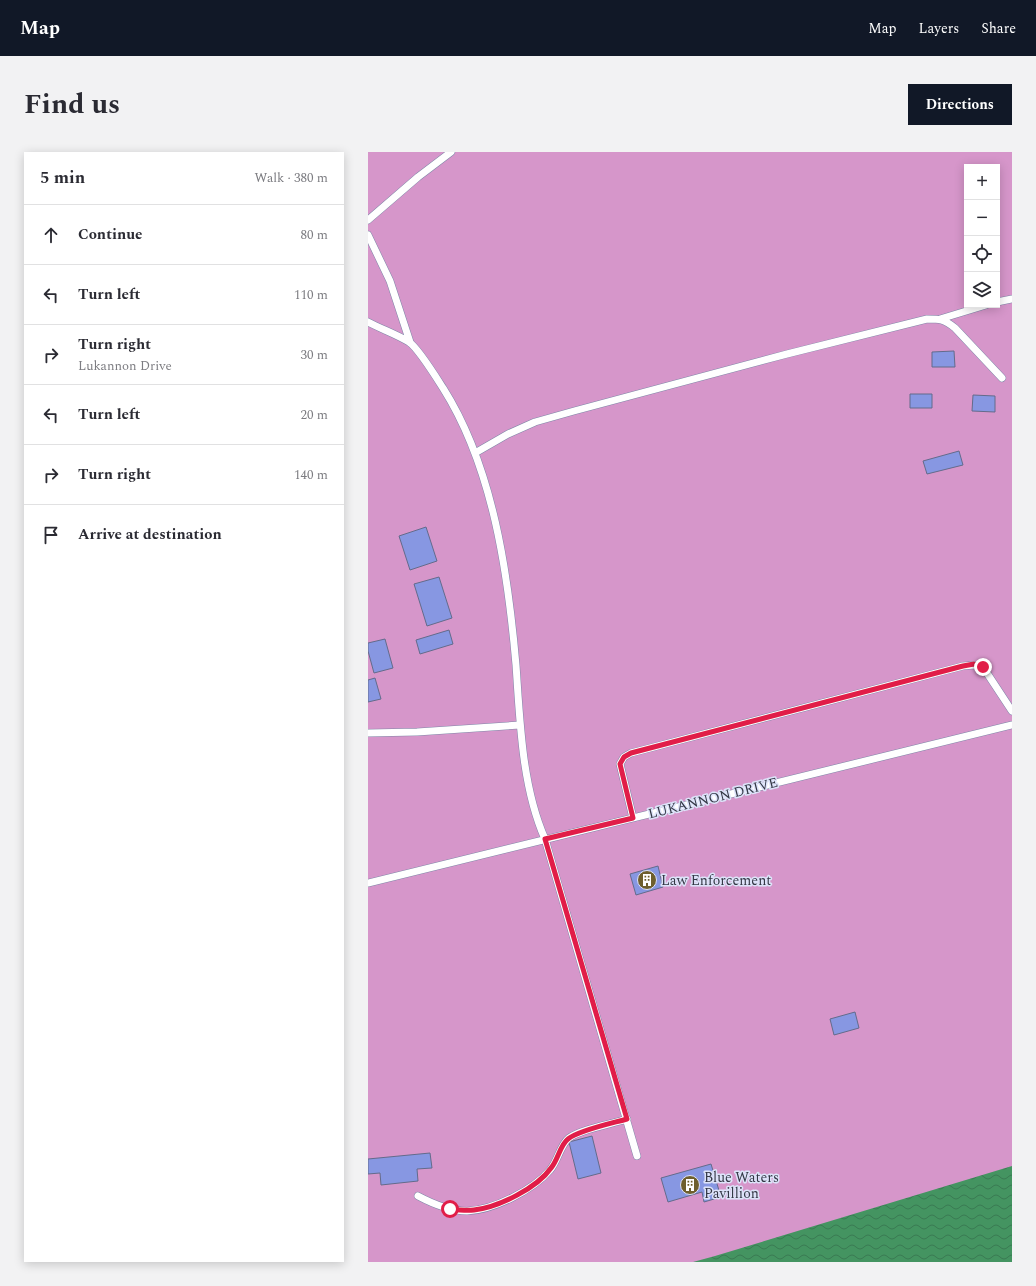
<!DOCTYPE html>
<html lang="en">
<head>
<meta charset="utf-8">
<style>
  body { margin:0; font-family:Spectral,serif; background:#f2f2f3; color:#2b2b33 }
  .controls { position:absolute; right:12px; top:12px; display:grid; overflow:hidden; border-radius:0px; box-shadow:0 2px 10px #0003 }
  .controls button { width:36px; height:36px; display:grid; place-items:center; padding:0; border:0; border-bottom:1px solid #e1e1e2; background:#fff; color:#2b2b33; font:20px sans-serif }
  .stop { position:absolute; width:12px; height:12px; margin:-9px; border:3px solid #e11d48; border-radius:50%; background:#fff }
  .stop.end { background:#e11d48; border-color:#fff; box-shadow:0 1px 4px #0008 }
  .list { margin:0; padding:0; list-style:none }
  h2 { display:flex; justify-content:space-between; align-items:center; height:52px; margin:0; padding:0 16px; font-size:17px }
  h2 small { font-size:13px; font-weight:400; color:#7c7c81 }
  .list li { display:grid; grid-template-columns:26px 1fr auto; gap:12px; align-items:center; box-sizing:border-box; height:60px; padding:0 16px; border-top:1px solid #e1e1e2 }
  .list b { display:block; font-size:15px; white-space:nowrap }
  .list p { margin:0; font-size:13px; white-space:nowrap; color:#7c7c81 }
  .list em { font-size:13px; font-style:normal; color:#7c7c81 }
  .icon { flex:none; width:22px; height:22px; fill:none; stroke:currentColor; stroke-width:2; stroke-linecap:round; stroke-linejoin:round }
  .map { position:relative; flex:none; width:644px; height:1110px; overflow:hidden; border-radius:0px }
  header { display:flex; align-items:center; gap:24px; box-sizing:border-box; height:56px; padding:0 20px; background:#111827; color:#fff }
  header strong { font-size:19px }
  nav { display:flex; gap:22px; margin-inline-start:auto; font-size:14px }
  .intro { display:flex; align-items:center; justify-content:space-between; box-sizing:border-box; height:96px; padding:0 24px }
  h1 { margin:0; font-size:28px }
  .button { padding:10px 18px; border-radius:0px; background:#111827; color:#fff; font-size:14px; font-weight:700 }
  main { display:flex; gap:24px; padding:0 24px }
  aside { flex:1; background:#fff; border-radius:0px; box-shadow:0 2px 10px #0003 }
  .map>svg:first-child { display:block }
</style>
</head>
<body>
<header>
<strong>Map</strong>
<nav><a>Map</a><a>Layers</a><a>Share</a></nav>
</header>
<div class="intro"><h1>Find us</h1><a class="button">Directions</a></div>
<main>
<aside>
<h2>5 min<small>Walk · 380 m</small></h2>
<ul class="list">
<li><svg class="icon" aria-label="ahead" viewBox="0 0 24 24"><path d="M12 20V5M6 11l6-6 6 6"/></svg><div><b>Continue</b></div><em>80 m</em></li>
<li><svg class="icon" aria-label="left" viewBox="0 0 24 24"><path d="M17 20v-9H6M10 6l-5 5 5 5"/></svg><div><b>Turn left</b></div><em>110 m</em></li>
<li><svg class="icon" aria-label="right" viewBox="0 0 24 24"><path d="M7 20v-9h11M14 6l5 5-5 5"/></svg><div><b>Turn right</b><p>Lukannon Drive</p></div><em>30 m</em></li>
<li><svg class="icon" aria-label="left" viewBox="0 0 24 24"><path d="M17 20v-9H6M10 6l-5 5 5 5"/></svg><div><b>Turn left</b></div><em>20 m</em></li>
<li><svg class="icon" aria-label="right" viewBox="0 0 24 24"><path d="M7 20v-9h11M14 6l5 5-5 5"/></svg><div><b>Turn right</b></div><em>140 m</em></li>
<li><svg class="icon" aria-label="arrive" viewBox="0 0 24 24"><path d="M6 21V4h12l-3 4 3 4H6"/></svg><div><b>Arrive at destination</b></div></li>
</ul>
</aside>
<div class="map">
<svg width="644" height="1110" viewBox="0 0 644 1110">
  <defs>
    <pattern id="water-waves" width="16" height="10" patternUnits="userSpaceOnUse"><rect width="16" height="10" fill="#449461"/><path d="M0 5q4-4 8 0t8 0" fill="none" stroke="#397a52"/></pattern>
  </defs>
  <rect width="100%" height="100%" fill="#cbd5f9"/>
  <path fill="#d696ca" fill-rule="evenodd" d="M0,0H644V1068L401,1110H0ZM599,15H629V153H599Z"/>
  <path fill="url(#water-waves)" d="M644,1014V1110H325L347,1104Z"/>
  <path fill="#8797e2" stroke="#636b8b" d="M586,199L587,215H564V200Z
    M542,242H564V256H542Z
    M605,243L627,244V260L604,259Z
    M591,299L595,313L559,322L555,309Z
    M58,375L69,409L42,418L31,384Z
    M71,425L84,466L59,474L46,432Z
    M81,478L85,492L52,502L48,488Z
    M17,487L25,516L6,521L0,499V491Z
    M7,526L13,547L0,550V528Z
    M290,714L295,735L268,743L262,722Z
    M487,860L491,876L466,883L462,867Z
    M224,984L233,1021L210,1027L201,990Z
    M62,1001L64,1016L49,1017L50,1029L13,1033L12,1021L0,1022V1007Z
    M343,1012L353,1045L336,1050L334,1040L300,1050L293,1026Z"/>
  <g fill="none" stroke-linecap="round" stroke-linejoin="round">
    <defs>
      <path id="lane" d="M0,68L50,25L83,0
        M0,83L22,129L42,190
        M629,150L644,147
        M572,167L618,153
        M0,170C13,177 28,182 41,190C50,196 68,225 75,236C125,315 140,421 148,513C152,570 154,635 177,687L269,1004
        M107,301L140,282L167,270L206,259L419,202L559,167C572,167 576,167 587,176L634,226
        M0,581L49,580L152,573
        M265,666L252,612L256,605L263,601L595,514L606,513L615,515L644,559
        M0,731L644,573
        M50,1044C65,1052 81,1059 99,1059C126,1058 165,1038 182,1018C190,1009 192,993 201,986C213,977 244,972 259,967"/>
    </defs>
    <use href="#lane" stroke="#7e86a7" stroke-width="8"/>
    <use href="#lane" stroke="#fff" stroke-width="7"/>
  </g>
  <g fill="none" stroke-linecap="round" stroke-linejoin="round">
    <path stroke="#e11d48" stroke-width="5" d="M82,1057C90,1058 98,1059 106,1058C131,1055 169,1036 183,1016C190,1008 192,993 200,987C211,978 245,971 259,967L177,687L265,666L252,612L256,605L263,601L595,514L606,512L615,515"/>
  </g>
  <defs>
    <symbol id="building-disc" viewBox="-11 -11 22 22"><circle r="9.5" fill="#6e5f2d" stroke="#dde3f9"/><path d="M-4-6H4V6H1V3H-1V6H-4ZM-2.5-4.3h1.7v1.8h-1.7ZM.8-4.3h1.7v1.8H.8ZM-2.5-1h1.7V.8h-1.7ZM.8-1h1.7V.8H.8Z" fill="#fff"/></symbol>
  </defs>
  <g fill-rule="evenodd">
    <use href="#building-disc" x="268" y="717" width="22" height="22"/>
    <use href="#building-disc" x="311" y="1022" width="22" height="22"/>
  </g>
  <g text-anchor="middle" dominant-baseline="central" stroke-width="3" stroke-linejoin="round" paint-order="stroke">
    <g font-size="14" fill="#333745" stroke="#dde3f9">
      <text transform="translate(345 646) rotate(-14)">LUKANNON DRIVE</text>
    </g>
    <g font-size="14" fill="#333745" stroke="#dde3f9" text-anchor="start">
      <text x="293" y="728">Law Enforcement</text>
      <text x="336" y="1025">Blue Waters<tspan x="336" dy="16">Pavillion</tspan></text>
    </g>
  </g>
</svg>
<div class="controls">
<button>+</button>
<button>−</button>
<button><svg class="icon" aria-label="locate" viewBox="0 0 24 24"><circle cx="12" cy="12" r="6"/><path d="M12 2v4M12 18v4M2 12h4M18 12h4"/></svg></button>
<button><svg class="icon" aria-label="layers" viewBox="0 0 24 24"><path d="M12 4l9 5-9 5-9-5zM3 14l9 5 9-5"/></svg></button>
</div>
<div class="stop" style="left:82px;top:1057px"></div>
<div class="stop end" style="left:615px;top:515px"></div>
</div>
</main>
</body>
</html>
